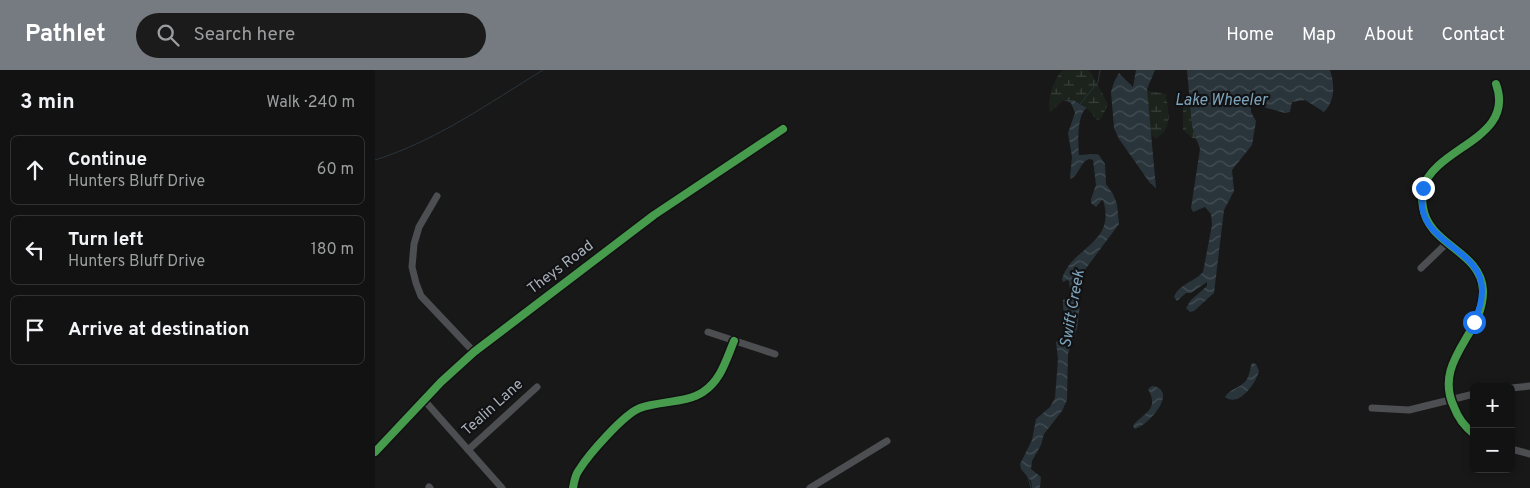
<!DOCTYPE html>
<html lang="en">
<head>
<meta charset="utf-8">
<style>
  body { margin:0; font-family:Overpass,sans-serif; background:#1b1b1b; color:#f1f3f6 }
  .controls { position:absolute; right:15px; bottom:15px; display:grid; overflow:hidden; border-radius:8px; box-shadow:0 2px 8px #0003 }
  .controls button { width:45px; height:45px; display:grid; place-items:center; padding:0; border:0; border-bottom:1px solid #313232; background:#121212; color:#f1f3f6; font:25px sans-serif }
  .stop { position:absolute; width:15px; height:15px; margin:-11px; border:4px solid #1a73e8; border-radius:50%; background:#fff }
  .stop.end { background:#1a73e8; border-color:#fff; box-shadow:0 1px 5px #0008 }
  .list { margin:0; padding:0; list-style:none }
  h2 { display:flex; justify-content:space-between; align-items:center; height:65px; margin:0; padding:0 20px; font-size:21px }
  h2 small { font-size:16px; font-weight:400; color:#9c9e9f }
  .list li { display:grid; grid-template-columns:32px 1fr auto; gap:15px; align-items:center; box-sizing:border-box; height:70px; margin:0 10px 10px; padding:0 10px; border:1px solid #313232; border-radius:8px }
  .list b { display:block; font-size:19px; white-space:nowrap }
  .list p { margin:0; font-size:16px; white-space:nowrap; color:#9c9e9f }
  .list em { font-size:16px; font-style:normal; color:#9c9e9f }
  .icon { flex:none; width:28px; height:28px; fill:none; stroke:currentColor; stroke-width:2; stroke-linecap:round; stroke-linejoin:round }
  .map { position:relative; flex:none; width:1155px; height:418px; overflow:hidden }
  header { display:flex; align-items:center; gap:30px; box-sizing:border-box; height:70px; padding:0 25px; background:#767b81; color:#fff }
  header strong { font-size:24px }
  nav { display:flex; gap:28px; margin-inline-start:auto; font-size:18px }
  .search { width:350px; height:45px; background:#1b1b1b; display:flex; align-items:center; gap:12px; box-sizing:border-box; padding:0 18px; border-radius:28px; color:#9c9e9f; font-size:19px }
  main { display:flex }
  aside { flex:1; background:#121212 }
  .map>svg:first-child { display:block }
</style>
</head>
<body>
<header>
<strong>Pathlet</strong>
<div class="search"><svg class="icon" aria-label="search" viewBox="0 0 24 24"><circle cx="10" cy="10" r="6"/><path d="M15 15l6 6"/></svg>Search here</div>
<nav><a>Home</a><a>Map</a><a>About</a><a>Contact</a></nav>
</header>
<main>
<aside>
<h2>3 min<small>Walk · 240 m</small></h2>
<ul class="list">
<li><svg class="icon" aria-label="ahead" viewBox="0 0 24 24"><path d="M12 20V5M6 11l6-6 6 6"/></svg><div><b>Continue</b><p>Hunters Bluff Drive</p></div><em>60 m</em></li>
<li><svg class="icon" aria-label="left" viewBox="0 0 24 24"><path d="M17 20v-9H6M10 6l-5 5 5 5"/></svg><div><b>Turn left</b><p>Hunters Bluff Drive</p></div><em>180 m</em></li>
<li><svg class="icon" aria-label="arrive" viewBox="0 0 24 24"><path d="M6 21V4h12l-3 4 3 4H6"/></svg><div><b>Arrive at destination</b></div></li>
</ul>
</aside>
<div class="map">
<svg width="1155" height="418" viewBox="0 0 1155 418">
  <defs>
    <pattern id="wetland-marsh" width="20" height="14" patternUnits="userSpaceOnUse" patternTransform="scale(1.25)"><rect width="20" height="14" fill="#1b231c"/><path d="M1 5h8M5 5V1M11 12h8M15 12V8" fill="none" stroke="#39403b"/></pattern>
    <pattern id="water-waves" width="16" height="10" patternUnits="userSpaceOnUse" patternTransform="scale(1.25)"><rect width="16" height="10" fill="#29353b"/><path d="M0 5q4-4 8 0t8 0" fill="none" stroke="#455055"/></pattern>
  </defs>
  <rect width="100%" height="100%" fill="#181818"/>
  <path fill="url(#wetland-marsh)" d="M688,0H713L717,4L733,34L726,49L722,50C713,38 706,30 689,30L675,42C672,29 678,9 688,0Z
    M769,20L791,24C793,42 799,57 781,69L771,60Z
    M808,28L827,35L825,74L808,60Z"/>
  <path fill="url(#water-waves)" d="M761,0H780L772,19L781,118L775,113L744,69L739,58L736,22L739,12L744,3L758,17Z
    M812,0H955C960,15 960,31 949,42L930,30L917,32L915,42L910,43L881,35L876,36V42L881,51L877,75L857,100L859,121L849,140L839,223L819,241L815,242L811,238L816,230L832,216V212L816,223H811L802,231L799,227C804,214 819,212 828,202L837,155L836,144L830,137L818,142L816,138L825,79L817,56Z
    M689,30H698L712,38C702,43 703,73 704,85L721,84L724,85L730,94L731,114L738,124L742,134L744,154L709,201L704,212L705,235L702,258L693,284L692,330L687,341L669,364L666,375L657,391L656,399L666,407L665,418H657L656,411L646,399L645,394L657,370L661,349L675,337L680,328L683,289L681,272C697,262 687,246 688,230L690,229L693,232L696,229L694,211L692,210L688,212L687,209C696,177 742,174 728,130L726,131L721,137L716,133V129L721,115L718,90L714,89C704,93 705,104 696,109L695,107L697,87L693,63L700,43L696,33Z
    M877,293L881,294L884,301C881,313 864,338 850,327C855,318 867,318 872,309C875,304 875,298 877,293Z
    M777,316C805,320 773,356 760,359L758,356L759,354C771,342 784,339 773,319Z"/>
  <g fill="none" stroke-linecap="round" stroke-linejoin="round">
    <path stroke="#29353b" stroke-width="1" d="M705,34L723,12L725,0
      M0,90C61,71 114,33 168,0
      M653,407L656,418"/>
    <path stroke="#4c4e51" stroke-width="7" d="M62,126L44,157L39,174L37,197L41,213L46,226L99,282
      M1046,198L1072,173
      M333,262L400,284
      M1136,318L1155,316
      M49,330L127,418
      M997,338L1034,340L1099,324
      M1099,364C1090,357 1083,348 1079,337C1057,290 1110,263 1108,220C1106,181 1053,175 1048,137C1047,130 1046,125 1048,118C1061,76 1141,69 1121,14
      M1136,379L1155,384
      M93,380L162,317
      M0,382L66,312L99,282L279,145L408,59
      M54,417L55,418
      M198,418C199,412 200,405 204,400C214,384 249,344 265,338C284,331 312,333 328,322C346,310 351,290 359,271
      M435,418L512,371"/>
    <defs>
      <path id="cycleway" d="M1099,364C1090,357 1083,348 1079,337C1057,290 1110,263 1108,220C1106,181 1053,175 1048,137C1047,130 1046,125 1048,118C1061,76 1141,69 1121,14
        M0,382L66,312L99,282L279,145L408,59
        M198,418C199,412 200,405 204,400C214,384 249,344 265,338C284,331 312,333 328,322C346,310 351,290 359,271"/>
    </defs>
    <use href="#cycleway" stroke="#121214" stroke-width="11"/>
    <use href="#cycleway" stroke="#469c4c" stroke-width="8"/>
  </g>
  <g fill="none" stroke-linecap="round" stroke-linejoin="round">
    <path stroke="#1a73e8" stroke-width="6" d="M1048,118C1034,186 1136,172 1099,252"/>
  </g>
  <g text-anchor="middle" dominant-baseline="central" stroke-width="4.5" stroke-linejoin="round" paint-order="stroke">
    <g font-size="15" fill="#a8b0ba" stroke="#121214">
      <text transform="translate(186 198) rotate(-37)">Theys Road</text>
      <text transform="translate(118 338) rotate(-42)">Tealin Lane</text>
    </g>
    <g font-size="16" font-style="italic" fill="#7ca3b9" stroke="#121214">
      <text x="846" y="31">Lake Wheeler</text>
      <text transform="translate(698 239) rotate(-80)">Swift Creek</text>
    </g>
  </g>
</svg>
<div class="controls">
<button>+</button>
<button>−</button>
</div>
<div class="stop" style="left:1099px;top:252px"></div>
<div class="stop end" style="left:1048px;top:118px"></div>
</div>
</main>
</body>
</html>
